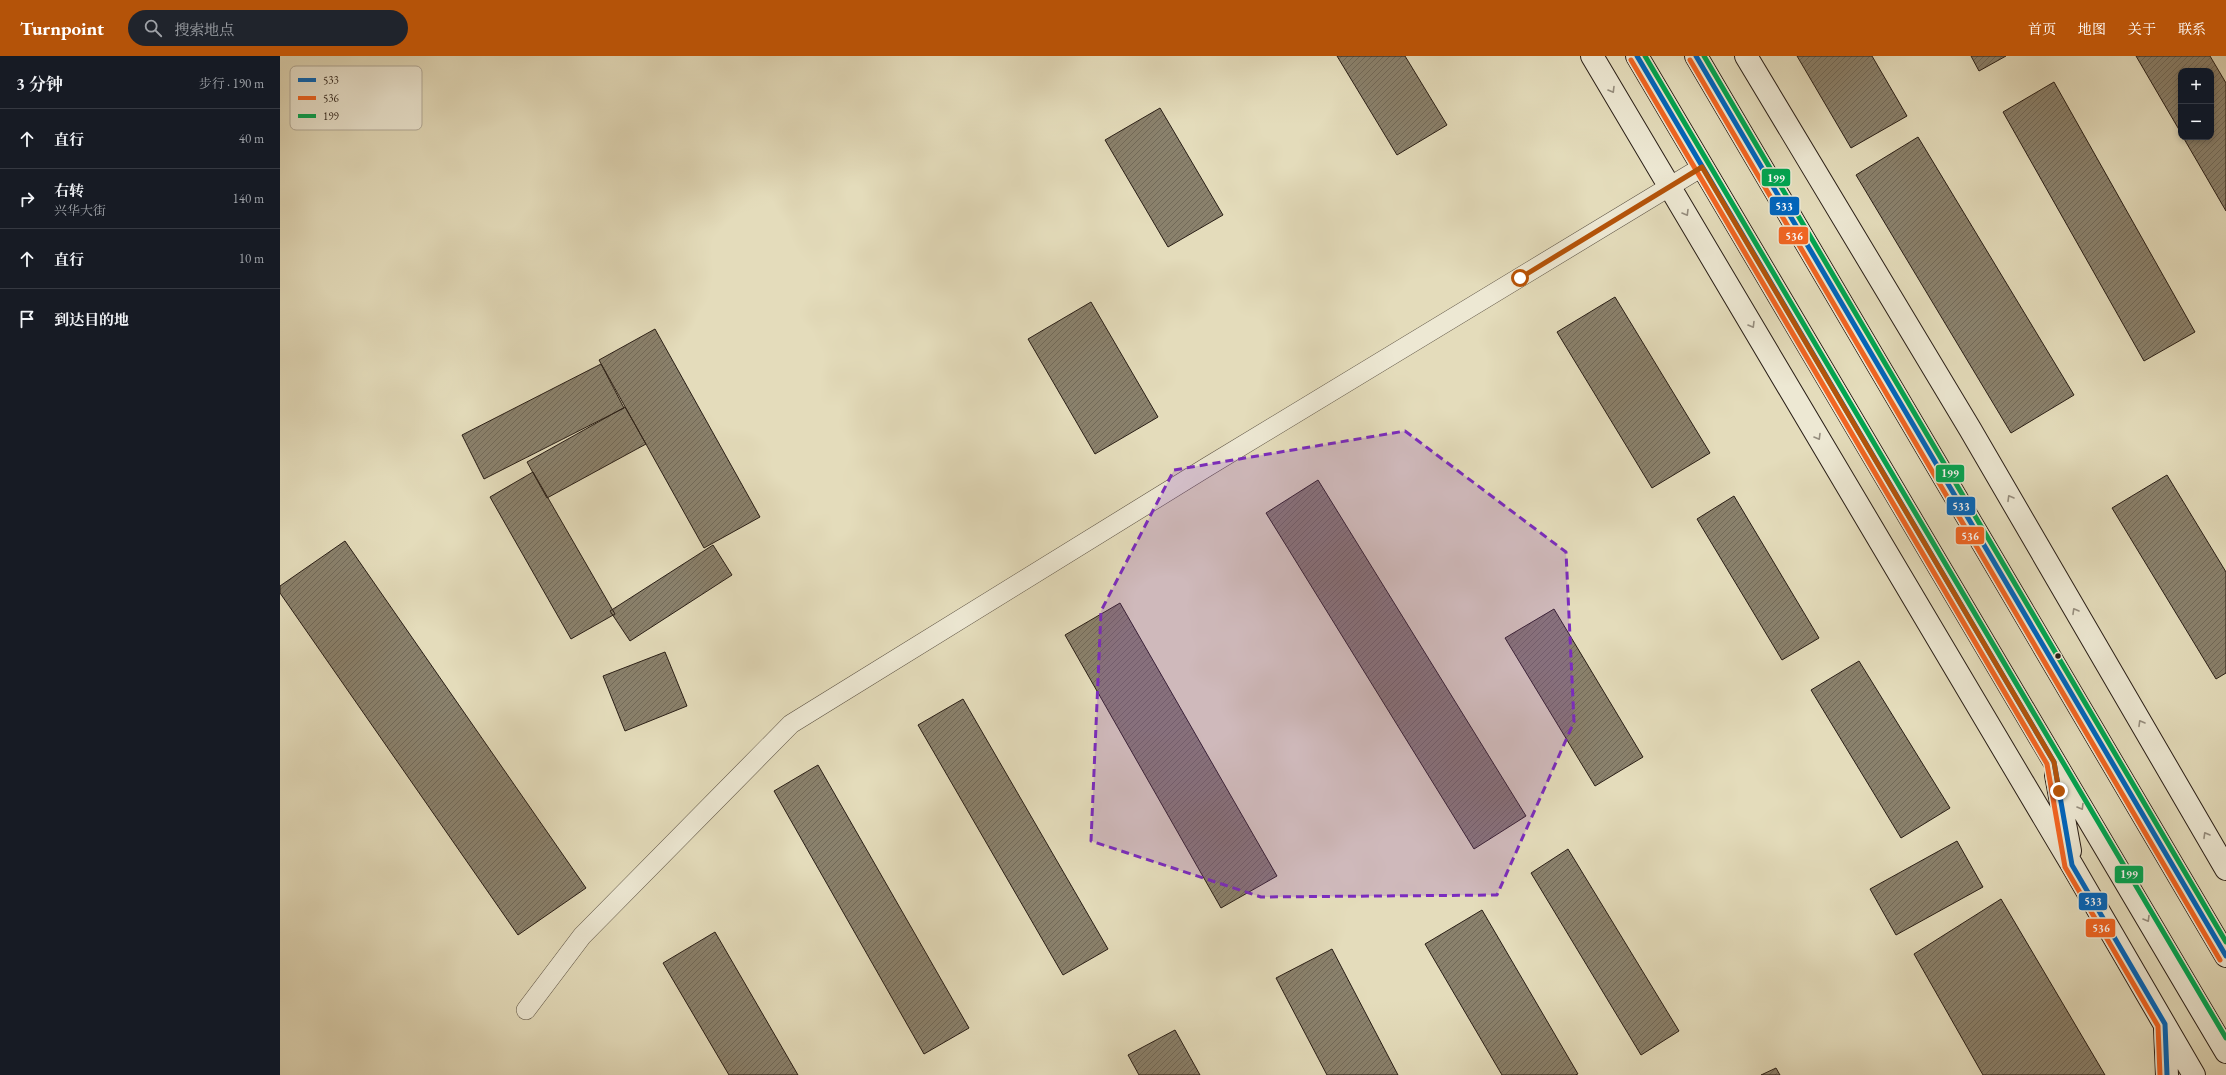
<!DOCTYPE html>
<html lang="zh">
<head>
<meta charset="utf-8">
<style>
  body { margin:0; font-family:"EB Garamond","Noto Serif SC",serif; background:#20242c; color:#f1f3f6 }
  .controls { position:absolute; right:12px; top:12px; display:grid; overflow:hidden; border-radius:8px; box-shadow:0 2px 6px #0003 }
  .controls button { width:36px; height:36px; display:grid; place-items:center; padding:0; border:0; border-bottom:1px solid #363941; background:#171b24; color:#f1f3f6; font:20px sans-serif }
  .stop { position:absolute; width:12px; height:12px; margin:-9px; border:3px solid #b45309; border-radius:50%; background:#fff }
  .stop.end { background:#b45309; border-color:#fff; box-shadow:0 1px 4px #0008 }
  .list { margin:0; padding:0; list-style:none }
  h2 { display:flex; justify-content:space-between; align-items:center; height:52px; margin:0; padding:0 16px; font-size:17px }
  h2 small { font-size:13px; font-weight:400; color:#9ea1a6 }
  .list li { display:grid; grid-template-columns:26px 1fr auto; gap:12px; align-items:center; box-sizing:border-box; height:60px; padding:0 16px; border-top:1px solid #363941 }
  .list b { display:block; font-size:15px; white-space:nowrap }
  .list p { margin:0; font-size:13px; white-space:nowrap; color:#9ea1a6 }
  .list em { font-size:13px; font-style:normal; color:#9ea1a6 }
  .icon { flex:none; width:22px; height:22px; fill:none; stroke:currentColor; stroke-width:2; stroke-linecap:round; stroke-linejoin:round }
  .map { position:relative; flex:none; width:1946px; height:1019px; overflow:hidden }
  header { display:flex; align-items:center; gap:24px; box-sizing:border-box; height:56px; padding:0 20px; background:#b45309; color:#fff }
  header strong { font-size:19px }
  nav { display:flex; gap:22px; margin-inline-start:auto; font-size:14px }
  .search { width:280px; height:36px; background:#20242c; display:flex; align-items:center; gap:10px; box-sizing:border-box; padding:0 14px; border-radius:22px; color:#9ea1a6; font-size:15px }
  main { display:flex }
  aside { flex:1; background:#171b24 }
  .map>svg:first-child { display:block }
</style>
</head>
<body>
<header>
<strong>Turnpoint</strong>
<div class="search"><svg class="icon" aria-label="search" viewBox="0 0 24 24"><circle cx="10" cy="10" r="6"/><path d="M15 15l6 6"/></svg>搜索地点</div>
<nav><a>首页</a><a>地图</a><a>关于</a><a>联系</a></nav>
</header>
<main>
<aside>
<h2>3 分钟<small>步行 · 190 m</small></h2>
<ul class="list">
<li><svg class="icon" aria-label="ahead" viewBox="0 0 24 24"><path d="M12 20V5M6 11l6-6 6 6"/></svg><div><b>直行</b></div><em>40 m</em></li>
<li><svg class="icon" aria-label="right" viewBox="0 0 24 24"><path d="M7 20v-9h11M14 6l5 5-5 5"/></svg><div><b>右转</b><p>兴华大街</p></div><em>140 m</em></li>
<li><svg class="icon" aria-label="ahead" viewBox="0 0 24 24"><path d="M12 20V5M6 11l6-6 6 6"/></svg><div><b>直行</b></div><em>10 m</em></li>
<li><svg class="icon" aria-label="arrive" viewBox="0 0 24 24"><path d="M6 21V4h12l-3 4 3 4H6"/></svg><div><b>到达目的地</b></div></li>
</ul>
</aside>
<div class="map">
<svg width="1946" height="1019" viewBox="0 0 1946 1019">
  <defs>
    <pattern id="building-hatch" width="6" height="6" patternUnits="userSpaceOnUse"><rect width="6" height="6" fill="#8a816c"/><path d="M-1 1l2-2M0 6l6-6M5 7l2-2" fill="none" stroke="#716958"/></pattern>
  </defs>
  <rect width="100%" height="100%" fill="#e4dcbb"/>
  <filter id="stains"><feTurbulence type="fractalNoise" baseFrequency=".005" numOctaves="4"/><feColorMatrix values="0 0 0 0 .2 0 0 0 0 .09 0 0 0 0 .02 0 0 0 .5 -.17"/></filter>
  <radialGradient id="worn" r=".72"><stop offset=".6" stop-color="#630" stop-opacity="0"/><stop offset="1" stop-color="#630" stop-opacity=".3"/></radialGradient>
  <path fill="url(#building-hatch)" stroke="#291e16" d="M1057,0H1125L1167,69L1117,99Z
    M1517,0H1592L1627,60L1571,92Z
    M1691,0H1726L1699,15Z
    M1856,0H1930L1946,27V155L1903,81H1931V15H1901V77Z
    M1774,26L1915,276L1864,305L1723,56Z
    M880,52L943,159L888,191L825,84Z
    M1638,81L1794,339L1731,377L1576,119Z
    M1335,241L1430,397L1372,432L1277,276Z
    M811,246L878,361L815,398L748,283Z
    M375,273L480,461L424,492L319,304Z
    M321,308L344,352L204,423L182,379Z
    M345,351L366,388L267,442L247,406Z
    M253,416L335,558L291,583L210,441Z
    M1887,419L1946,516V617L1936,623L1832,452Z
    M1038,424L1246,760L1194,793L986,457Z
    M1454,440L1539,582L1502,604L1417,463Z
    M65,485L306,832L238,879L0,537V530Z
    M433,489L452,519L350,585L330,555Z
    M840,547L997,820L941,852L785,579Z
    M1274,553L1363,701L1315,730L1225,582Z
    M385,596L407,650L345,675L323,620Z
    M1579,605L1670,752L1621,782L1531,634Z
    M683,643L828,893L783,919L638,669Z
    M538,709L689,972L644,998L494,735Z
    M1677,785L1703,831L1616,879L1590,833Z
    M1288,793L1399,975L1361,999L1251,817Z
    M1721,843L1825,1019H1703L1634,898Z
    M1202,854L1298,1018L1295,1019H1222L1145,888Z
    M435,876L518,1019H449L383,907Z
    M1052,893L1118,1019H1047L996,922Z
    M895,974L920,1019H859L848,999Z
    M1496,1012L1500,1019H1481Z"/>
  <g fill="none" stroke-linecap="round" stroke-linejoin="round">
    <defs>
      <path id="lane" d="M246,954L302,880L511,668L927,411L1422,111"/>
      <path id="secondary" d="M1312,0L1792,809L1914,1019
        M1357,0L1946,996
        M1416,0L1946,900
        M1466,0L1690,373L1946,813
        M1776,719L1790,795
        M1885,973L1887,1019"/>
    </defs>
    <use href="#lane" stroke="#584e3f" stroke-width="20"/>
    <use href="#secondary" stroke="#291e16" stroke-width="24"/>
    <use href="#lane" stroke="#ede8d3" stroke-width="19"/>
    <use href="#secondary" stroke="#ede8d3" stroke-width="22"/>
    <defs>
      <path id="bus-1" d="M1357,0L1774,706L1792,809L1885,968L1887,1019
        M1416,0L1946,900"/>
      <path id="bus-2" d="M1351,4L1767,708L1785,811L1878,970L1880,1019
        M1410,4L1940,904"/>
      <path id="bus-3" d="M1365,0L1946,982
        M1424,0L1946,886"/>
    </defs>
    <use href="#bus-1" stroke="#ede8d3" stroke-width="8"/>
    <use href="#bus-2" stroke="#ede8d3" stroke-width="8"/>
    <use href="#bus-3" stroke="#ede8d3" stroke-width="8"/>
    <use href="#bus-1" stroke="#0065bd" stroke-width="5"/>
    <use href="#bus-2" stroke="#f26522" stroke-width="5"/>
    <use href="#bus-3" stroke="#00a651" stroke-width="5"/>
  </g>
  <defs><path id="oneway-chevron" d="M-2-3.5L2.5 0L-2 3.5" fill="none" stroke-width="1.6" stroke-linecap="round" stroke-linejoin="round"/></defs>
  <g stroke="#958d7e">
    <use href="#oneway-chevron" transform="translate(1332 34) rotate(59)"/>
    <use href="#oneway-chevron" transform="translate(1406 157) rotate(59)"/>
    <use href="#oneway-chevron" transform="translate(1472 269) rotate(59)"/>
    <use href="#oneway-chevron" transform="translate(1538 381) rotate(59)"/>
    <use href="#oneway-chevron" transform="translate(1730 442) rotate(-120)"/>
    <use href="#oneway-chevron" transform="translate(1795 555) rotate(-120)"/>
    <use href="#oneway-chevron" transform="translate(1861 667) rotate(-120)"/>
    <use href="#oneway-chevron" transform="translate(1801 751) rotate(59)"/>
    <use href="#oneway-chevron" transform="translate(1926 779) rotate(-120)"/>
    <use href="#oneway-chevron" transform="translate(1867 863) rotate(59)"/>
  </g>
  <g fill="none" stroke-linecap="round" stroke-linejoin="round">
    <path stroke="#b45309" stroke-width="5" d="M1240,222L1422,111L1774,706L1779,735"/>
  </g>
  <path fill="#7b2cbf" fill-opacity="0.2" stroke="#7b2cbf" stroke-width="3" stroke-dasharray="8 5" stroke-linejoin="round" d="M1125,375L1286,496L1294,666L1217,839L981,841L811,785L821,555L894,414Z"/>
  <circle fill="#291e16" stroke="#ede8d3" stroke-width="1.5" cx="1778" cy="600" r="3.5"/>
  <rect x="10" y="10" width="132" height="64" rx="6" fill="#ede8d3" stroke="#b2ab9a" stroke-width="1"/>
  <rect x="18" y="22" width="18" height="4" fill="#0065bd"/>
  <rect x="18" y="40" width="18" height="4" fill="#f26522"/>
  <rect x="18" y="58" width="18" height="4" fill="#00a651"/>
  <g font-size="11" fill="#291e16">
    <text x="43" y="28">533</text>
    <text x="43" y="46">536</text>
    <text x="43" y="64">199</text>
  </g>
  <g stroke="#ede8d3" stroke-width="1.5">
    <rect x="1481" y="112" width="30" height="19" rx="4" fill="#00a651"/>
    <rect x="1489" y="140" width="31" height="20" rx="4" fill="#0065bd"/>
    <rect x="1498" y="170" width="31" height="19" rx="4" fill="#f26522"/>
    <rect x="1655" y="408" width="30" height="19" rx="4" fill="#00a651"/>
    <rect x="1666" y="440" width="30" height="20" rx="4" fill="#0065bd"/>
    <rect x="1675" y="470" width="30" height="19" rx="4" fill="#f26522"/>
    <rect x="1834" y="809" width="30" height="19" rx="4" fill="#00a651"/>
    <rect x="1798" y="836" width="30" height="19" rx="4" fill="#0065bd"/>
    <rect x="1805" y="862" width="31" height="20" rx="4" fill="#f26522"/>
  </g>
  <g font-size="11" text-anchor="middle" font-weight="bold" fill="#fff">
    <text x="1496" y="126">199</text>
    <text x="1504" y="154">533</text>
    <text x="1514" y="184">536</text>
    <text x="1670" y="421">199</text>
    <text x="1681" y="454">533</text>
    <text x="1690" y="484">536</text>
    <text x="1849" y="822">199</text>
    <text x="1813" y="849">533</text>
    <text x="1821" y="876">536</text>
  </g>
  <rect width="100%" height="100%" filter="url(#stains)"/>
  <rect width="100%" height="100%" fill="url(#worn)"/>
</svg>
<div class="controls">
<button>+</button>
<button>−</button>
</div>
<div class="stop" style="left:1240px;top:222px"></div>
<div class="stop end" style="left:1779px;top:735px"></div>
</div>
</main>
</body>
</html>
